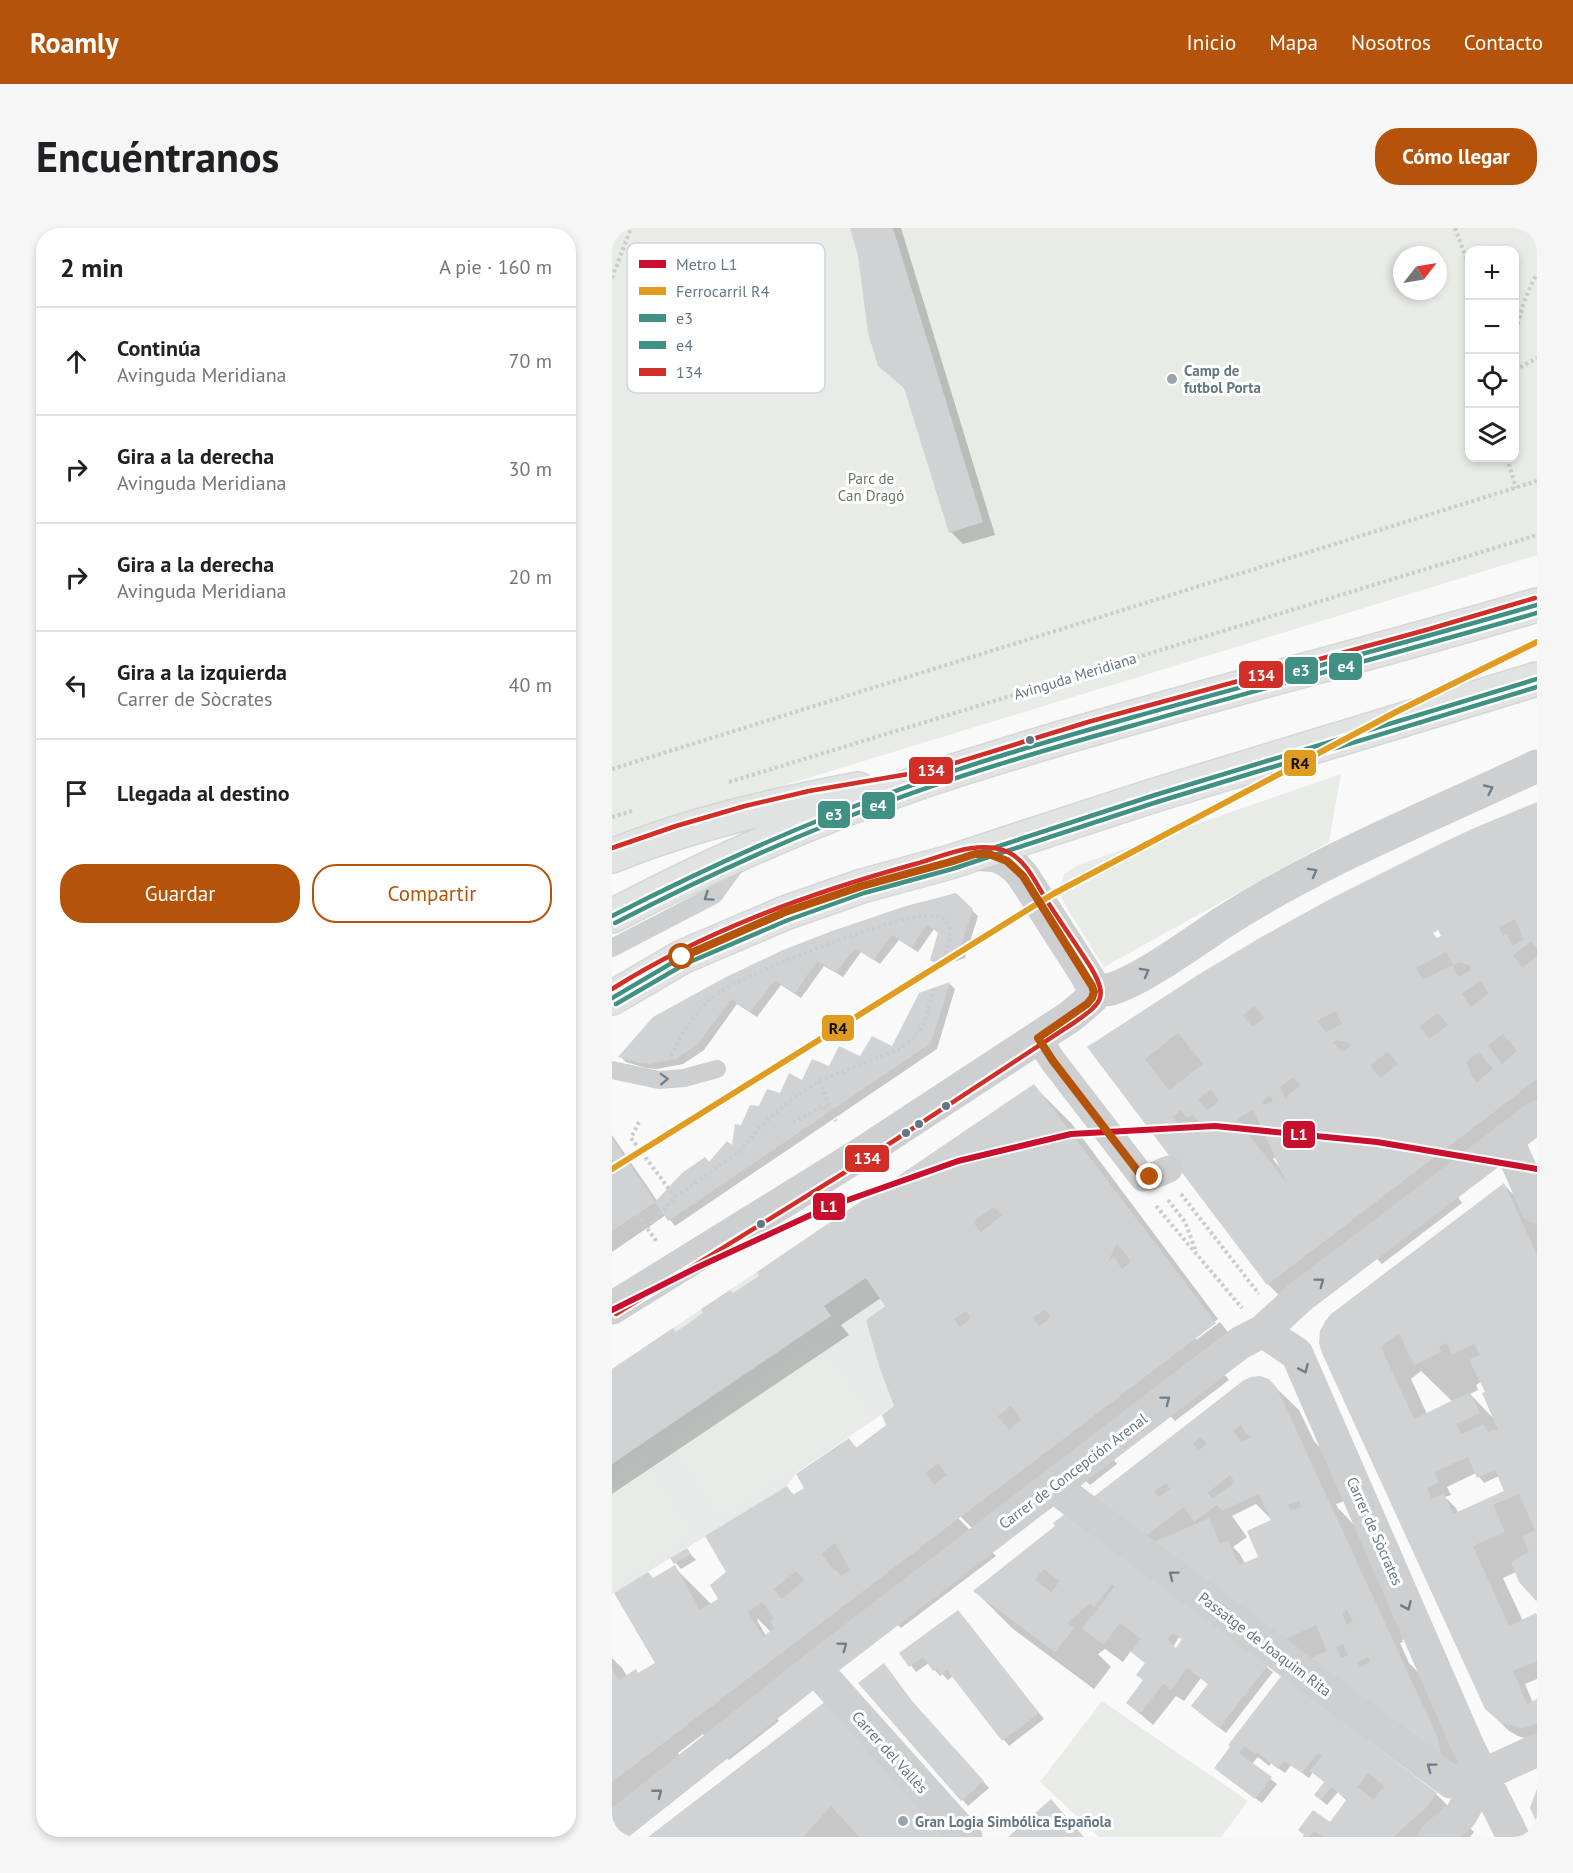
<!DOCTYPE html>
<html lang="es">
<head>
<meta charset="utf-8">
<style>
  body { margin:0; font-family:"PT Sans",sans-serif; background:#f6f6f6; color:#202124 }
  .controls { position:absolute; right:18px; top:18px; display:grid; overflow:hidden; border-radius:12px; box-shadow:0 3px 9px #0003 }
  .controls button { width:54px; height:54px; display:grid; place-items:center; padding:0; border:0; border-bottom:2px solid #e0e0e0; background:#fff; color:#202124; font:30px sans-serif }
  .compass { position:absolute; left:781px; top:18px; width:54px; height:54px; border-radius:50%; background:#fff; box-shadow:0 3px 9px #0003; rotate:59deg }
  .stop { position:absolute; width:18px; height:18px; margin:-14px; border:4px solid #b45309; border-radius:50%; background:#fff }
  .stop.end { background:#b45309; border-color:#fff; box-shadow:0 2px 6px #0008 }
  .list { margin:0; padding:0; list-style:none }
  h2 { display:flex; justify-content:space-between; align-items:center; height:78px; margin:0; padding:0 24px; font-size:26px }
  h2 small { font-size:20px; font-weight:400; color:#757577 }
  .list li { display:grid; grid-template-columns:39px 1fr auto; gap:18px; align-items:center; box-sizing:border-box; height:108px; padding:0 24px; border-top:2px solid #e0e0e0 }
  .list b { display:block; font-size:22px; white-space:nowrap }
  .list p { margin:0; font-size:20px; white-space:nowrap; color:#757577 }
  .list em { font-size:20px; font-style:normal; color:#757577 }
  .actions { display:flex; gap:12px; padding:18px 24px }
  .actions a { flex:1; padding:14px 0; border:2px solid #b45309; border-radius:24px; text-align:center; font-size:21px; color:#b45309 }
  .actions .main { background:#b45309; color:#fff }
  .icon { flex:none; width:33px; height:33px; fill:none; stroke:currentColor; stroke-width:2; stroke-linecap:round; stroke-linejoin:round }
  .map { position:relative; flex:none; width:925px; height:1609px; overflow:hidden; border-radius:24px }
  header { display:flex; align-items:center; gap:36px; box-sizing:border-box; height:84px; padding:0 30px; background:#b45309; color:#fff }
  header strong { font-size:28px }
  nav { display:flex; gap:33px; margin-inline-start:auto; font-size:21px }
  .intro { display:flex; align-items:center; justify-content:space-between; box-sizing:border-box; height:144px; padding:0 36px }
  h1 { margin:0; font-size:42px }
  .button { padding:15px 27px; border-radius:24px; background:#b45309; color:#fff; font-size:21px; font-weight:700 }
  main { display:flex; gap:36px; padding:0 36px }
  aside { flex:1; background:#fff; border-radius:24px; box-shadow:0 3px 9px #0003 }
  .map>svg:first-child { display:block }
</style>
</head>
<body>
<header>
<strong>Roamly</strong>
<nav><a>Inicio</a><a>Mapa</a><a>Nosotros</a><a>Contacto</a></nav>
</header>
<div class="intro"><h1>Encuéntranos</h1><a class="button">Cómo llegar</a></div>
<main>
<aside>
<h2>2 min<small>A pie · 160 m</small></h2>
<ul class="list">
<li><svg class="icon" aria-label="ahead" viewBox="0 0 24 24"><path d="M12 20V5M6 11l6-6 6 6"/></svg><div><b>Continúa</b><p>Avinguda Meridiana</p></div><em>70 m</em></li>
<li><svg class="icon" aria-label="right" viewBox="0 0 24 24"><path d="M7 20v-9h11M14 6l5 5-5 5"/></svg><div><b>Gira a la derecha</b><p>Avinguda Meridiana</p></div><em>30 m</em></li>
<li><svg class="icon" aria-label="right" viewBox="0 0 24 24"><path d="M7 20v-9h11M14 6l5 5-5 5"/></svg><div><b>Gira a la derecha</b><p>Avinguda Meridiana</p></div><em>20 m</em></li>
<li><svg class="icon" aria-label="left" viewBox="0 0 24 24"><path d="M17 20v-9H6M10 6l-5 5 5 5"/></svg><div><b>Gira a la izquierda</b><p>Carrer de Sòcrates</p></div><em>40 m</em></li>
<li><svg class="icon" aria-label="arrive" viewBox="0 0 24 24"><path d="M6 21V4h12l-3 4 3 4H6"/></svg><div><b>Llegada al destino</b></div></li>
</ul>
<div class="actions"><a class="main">Guardar</a><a>Compartir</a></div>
</aside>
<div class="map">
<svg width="925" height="1609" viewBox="0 0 925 1609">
  <rect width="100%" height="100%" fill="#f9f9f9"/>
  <path fill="#e8e9e9" d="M253,971L311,1049L254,1092L282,1178L184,1245L175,1258L0,1366V1141Z"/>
  <path fill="#e8ebe6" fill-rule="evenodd" d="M0,0H925V327L0,610ZM858,22H903V230H858ZM790,27H826V63H790Z
    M729,546L717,614L492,739L456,682L449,669V659L452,646L466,637Z
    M207,1114L258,1189L109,1289L59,1214Z
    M31,1233L80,1306L0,1360V1254Z
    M490,1473L636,1573L609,1609H487L428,1554Z"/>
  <path fill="#0003" fill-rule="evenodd" d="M239,0H289L383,307L351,316L339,304L294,162Z
    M925,576V906L845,967L850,975L770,1036L751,1016L687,1088L656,1056L477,819L860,602ZM827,700L831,709L824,712L819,704ZM664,928L668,940L661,931Z
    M344,667L366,688L353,730L327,739L319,732L328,705L322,701L306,724L287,712L268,736L249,724L231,749L212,738L189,770L169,757L145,789L125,776L92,822L71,836L45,841L34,840L14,834L9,829L42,791Z
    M338,756L343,761L325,821L63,998L54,987L0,1024V907L46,974L121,919L129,899L148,879L218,840L281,820L308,766Z
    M422,858L460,896L606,1091L584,1108V1112L608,1094L634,1127L611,1145L617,1152L563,1193L556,1186L500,1229L505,1236L478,1257L471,1250L380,1320L343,1283L341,1285L384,1328L289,1400L275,1386L149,1462L167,1493L117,1532L91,1506L66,1525L81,1547L44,1576L27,1559L29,1564L0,1586V1430L10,1440L15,1448L27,1447L45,1435L42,1351L62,1339L100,1377L108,1372L114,1346L175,1260L183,1268L194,1261L237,1212L246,1221L276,1198L284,1179L275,1078L269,1070L229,1097L237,1107L0,1266V1143L64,1105L121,1067ZM146,1391L159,1404L154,1408L145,1392Z
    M892,957L923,988L925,993V1372L908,1353L904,1344L891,1350L911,1393L924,1387L925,1388V1451L913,1456L921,1475L925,1473V1511L921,1512L906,1508L897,1503L874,1480L710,1120ZM809,1143L841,1174L815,1186L799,1151ZM869,1154L875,1165L883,1192L858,1166L866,1162L864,1157ZM864,1245L872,1255L887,1248L894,1263L846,1285L844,1280L833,1269L839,1267L835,1259Z
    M662,1158L687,1182L702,1213L709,1221L733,1273L724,1276L726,1280L745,1300L799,1408L790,1412L791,1414L788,1415L797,1435L817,1455L861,1564L482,1270ZM644,1276L661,1293L648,1329L633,1336L628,1326L621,1319L635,1309L620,1288Z
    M445,1298L606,1401L661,1444L614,1505L587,1484L597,1457L589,1450L572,1473L564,1468L541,1497L516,1475L533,1453L534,1436L519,1423L511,1434L493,1421L486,1426L499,1439L482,1461L401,1401L363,1363ZM567,1409L571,1413L565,1422L561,1419Z
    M75,1322L84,1332L69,1341L60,1331Z
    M352,1390L432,1491L397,1518L341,1448L336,1452L330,1446L328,1448L317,1435L304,1444L289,1425Z
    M272,1437L306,1481L377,1560L356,1578L248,1455Z
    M670,1449L824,1566L862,1604L858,1609H692L694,1608L688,1602L718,1596L735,1573L726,1564L715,1577L710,1573L704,1567L713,1554L701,1544L697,1550L679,1537L673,1545L659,1535L657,1538L646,1529L640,1536L665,1556L650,1575L610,1546L604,1540Z
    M213,1475L336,1609H38Z"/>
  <path fill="#d0d2d3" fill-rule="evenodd" d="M238,0H281L371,294L337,305L292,160L266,138L256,105L246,28Z
    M925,574V721L919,714L901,727L910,740L925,729V851L655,1057L475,819L589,745L651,708L720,670L828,616L860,601ZM903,691L912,711L901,718L895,706L891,708L887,699ZM826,702L829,708L825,710L821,705ZM834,724L841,737L847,734L857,737L859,742L846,749L841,737L811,752L804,740ZM868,752L877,765L859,779L850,766ZM642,778L653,790L640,799L631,787ZM723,783L730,796L714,804L705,793ZM826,785L836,797L817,811L808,798ZM566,805L591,836L557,862L533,831ZM891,806L905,823L890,836L876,817ZM725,812L738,815L739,818L730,824L721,814ZM776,824L786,836L768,850L758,837ZM867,824L881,841L865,854L857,845L859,844L854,834ZM681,849L688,857L673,870L668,859ZM599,861L607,873L595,882L586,871ZM658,867L661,873L651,877L649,874ZM641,881L674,954L625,892ZM569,882L575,890L581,887L586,893L571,904L561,889Z
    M344,665L361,681L347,724L320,734L318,732L326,705L315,696L300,719L280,707L262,731L243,720L224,744L205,733L183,765L163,752L138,784L119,771L86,816L64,831L38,836L27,835L6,829L41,789L114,749L171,722L220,703L294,678Z
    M338,754L319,815L56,993L43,974L70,945L93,929L97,934L115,913L120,917L123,896L129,897L138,877L147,878L155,861L168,865L177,845L190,852L200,831L217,838L227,818L248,828L260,808L280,818L307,765Z
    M422,856L604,1095L0,1554V1441L7,1452L24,1441L26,1445L43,1435L2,1365L36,1344L41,1350L63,1337L88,1382L106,1371L98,1357L114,1344L93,1308L175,1258L181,1267L192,1260L184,1246L237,1210L244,1220L274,1197L270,1187L282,1178L268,1141L254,1092L273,1078L254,1050L212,1078L219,1088L0,1236V1141L61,1100L64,1104L91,1085L89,1081L118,1062L121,1065L147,1048L145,1044ZM382,979L390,987L369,1004L361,994ZM505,1015L519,1034L510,1041L502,1029L496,1034ZM433,1081L439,1089L427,1098L421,1090ZM354,1083L359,1090L348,1099L342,1091ZM399,1178L409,1192L397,1202L386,1188ZM326,1235L335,1247L322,1257L313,1245ZM223,1315L238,1342L229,1348L223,1341L222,1342L209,1326ZM184,1343L192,1352L170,1371L162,1361ZM150,1374L162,1390L158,1393L162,1400L151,1409L136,1384Z
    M0,910L43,974L0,1003Z
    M892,955L925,1027V1372L924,1373L907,1354L899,1334L917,1323L910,1308L923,1302L907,1266L881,1277L893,1304L861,1318L897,1398L924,1385L925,1388V1433L901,1443L915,1476L925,1471V1496L910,1500L889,1495L873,1481L710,1125L707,1115L708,1103L714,1092L719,1086ZM787,1105L802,1137L829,1124L827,1118L835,1115L840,1126L862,1116L868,1127L857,1132L873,1164L870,1165L886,1202L884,1203L883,1201L876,1204L872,1196L849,1206L844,1196L868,1185L858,1164L802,1191L769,1119ZM856,1229L865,1250L883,1242L892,1263L841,1286L832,1265L820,1271L815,1260L827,1254L822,1244Z
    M648,1148L657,1151L665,1160L825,1508L831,1533L695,1432L715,1423L704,1397L670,1413L540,1315L597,1290L608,1316L616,1312L627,1337L646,1329L635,1303L659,1292L647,1266L610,1283L605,1277L582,1294L572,1279L532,1309L480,1270L632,1152L639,1149ZM629,1197L635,1207L640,1208L630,1214L621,1203ZM589,1209L595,1216L586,1223L581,1215ZM618,1247L623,1254L600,1271L596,1265ZM554,1255L558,1261L547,1269L542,1263ZM687,1272L689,1279L679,1283L676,1277ZM735,1382L741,1394L735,1397L730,1385ZM731,1416L736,1427L729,1430L724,1419ZM756,1429L758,1434L747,1440L745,1434Z
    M454,1285L656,1437L607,1500L579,1478L596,1456L575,1440L559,1462L551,1456L528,1486L514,1475L531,1452L524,1447L533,1435L519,1424L529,1411L508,1395L492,1417L470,1401L503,1358L500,1356L482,1379L478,1376L455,1395L462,1400L443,1424L361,1363L443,1298L441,1295ZM432,1341L448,1353L439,1364L423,1352ZM561,1405L570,1411L564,1420L555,1412Z
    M75,1320L79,1326L62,1336L58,1330Z
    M346,1382L427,1485L390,1513L335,1442L329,1447L324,1441L321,1443L311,1429L297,1439L287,1425Z
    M272,1435L300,1473L372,1553L349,1573L246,1455Z
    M670,1447L825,1565L813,1581L781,1609H711L702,1603L698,1609H690L692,1607L686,1602L701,1582L718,1594L735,1571L719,1559L709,1572L702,1567L712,1554L698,1543L710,1528L706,1525L690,1545L672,1533L666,1541L645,1524L644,1526L633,1518L627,1525L660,1549L643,1571L602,1540L618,1519L616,1517ZM756,1545L772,1558L762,1572L745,1559Z
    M214,1473L335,1609H247L219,1578L191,1609H36Z
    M925,1561V1595L918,1580Z
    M439,1571L472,1609H396Z"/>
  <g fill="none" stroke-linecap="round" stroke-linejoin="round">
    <defs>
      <path id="primary" d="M0,628C78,596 163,577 246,561
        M0,688C103,634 210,587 320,550C353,539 386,529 419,519C587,468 757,427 925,377
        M0,770L70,729L173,685L250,658L338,634L543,567L925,451"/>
    </defs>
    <use href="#primary" stroke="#d5d6d7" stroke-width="36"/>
    <path stroke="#cbcccd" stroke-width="4" stroke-dasharray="3 3" stroke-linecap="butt" d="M843,0L858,41
      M0,50L19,0
      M903,114C906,90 913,67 925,46
      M903,142L925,130
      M895,230L904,260
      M0,541L925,253
      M117,554L925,307
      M0,589L20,583
      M59,828C72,801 87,777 113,761C140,744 304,677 328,689C345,697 336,717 332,730
      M207,853C215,866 216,880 224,893
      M27,894L19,910L63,969
      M181,895L210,878L218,883
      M569,966L647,1066
      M556,972L573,994L584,1023
      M544,978L630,1080
      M25,986L45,1014
      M35,1000L63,969L127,924L149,898L176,874L207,853L286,822L301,811L311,798L323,759"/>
    <path stroke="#cecfd0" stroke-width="18" d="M0,720L102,667L128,631
      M0,842L47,852L72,850L105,841"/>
    <path stroke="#cecfd0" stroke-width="27" d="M426,810L441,833L531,950L538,949L557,941"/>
    <path stroke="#cecfd0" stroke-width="33" d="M480,758C484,759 489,762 493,762C513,763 587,711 607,697C705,633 819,588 925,538
      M895,911L925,979
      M0,1080L247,927L459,788L480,770V758L475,748L411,648L404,640L395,633L385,628L363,626
      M651,1103L685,1126L855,1516L901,1609
      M441,1258L839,1554L871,1547L925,1522
      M203,1440L354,1609
      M0,1601L203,1440L628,1115L651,1103L688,1069L925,889
      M823,1609L849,1587L871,1547"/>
    <use href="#primary" stroke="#e1e2e2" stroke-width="33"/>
    <defs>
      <path id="bus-1" d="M0,688C90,642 183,599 278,565C357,536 437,513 518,490C653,452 790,416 925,377
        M0,770L70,729L173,685L250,658L338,634L543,567L925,451"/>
      <path id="bus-2" d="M3,695C94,648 185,606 281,572C359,543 439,520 519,498C654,459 790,424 925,385
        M4,776L73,736L176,692L252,665L340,641L545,574L925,459"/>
      <path id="bus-3" d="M0,620L64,598L133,578L197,563L320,542L476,494L814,402L923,370
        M0,761C92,703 198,665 303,636C332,628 366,611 396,624C415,633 424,656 435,673C449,695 464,716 478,738C497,769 490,775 463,794L251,933L4,1086"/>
    </defs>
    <use href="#bus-1" stroke="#fff" stroke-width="9"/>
    <use href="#bus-2" stroke="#fff" stroke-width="9"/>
    <use href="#bus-3" stroke="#fff" stroke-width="9"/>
    <use href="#bus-1" stroke="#409183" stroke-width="4.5"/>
    <use href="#bus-2" stroke="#409183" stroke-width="4.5"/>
    <use href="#bus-3" stroke="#d02e26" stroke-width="4.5"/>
    <defs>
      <path id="rail-1" d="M0,941L441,666L784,484L925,414"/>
    </defs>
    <use href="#rail-1" stroke="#fff" stroke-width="10"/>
    <use href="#rail-1" stroke="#e09c1f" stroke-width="6"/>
    <defs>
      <path id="metro-1" d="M0,1082L86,1039L216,979L346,933L459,906L603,898L765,914L925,941"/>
    </defs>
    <use href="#metro-1" stroke="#fff" stroke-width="10"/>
    <use href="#metro-1" stroke="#c8102e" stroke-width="6"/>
  </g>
  <defs><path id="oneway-chevron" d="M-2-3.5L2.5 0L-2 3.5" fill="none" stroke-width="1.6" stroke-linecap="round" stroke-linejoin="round" transform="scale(1.5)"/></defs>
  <g stroke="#707f8b">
    <use href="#oneway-chevron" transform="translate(877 561) rotate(-25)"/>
    <use href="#oneway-chevron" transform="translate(701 644) rotate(-29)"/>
    <use href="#oneway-chevron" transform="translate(96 669) rotate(146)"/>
    <use href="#oneway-chevron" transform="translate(533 744) rotate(-29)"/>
    <use href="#oneway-chevron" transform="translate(52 851) rotate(-2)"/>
    <use href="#oneway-chevron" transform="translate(708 1054) rotate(-37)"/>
    <use href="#oneway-chevron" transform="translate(692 1141) rotate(66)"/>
    <use href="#oneway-chevron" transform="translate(554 1172) rotate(-37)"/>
    <use href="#oneway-chevron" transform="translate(561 1347) rotate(-143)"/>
    <use href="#oneway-chevron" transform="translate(795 1378) rotate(66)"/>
    <use href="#oneway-chevron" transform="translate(231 1418) rotate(-37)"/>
    <use href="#oneway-chevron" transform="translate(819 1539) rotate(-143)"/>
    <use href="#oneway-chevron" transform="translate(46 1565) rotate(-38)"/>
  </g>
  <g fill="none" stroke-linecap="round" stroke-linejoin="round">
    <path stroke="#b45309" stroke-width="8" d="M70,729L173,684L250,658L338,634L363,626H377L395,633L411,648L480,758L482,764L480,770L475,776L426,810L441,833L531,950L538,949"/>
  </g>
  <g fill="#99a4ac" stroke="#fff" stroke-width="2">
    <circle cx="560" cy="151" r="6"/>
    <circle cx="291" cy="1593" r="6"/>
  </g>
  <g fill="#657683" stroke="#fff" stroke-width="2">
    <circle cx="418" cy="512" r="5"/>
    <circle cx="334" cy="878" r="5"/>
    <circle cx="307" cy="896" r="5"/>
    <circle cx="294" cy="905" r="5"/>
    <circle cx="149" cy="996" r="5"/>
  </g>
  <g text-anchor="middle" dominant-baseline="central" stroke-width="6" stroke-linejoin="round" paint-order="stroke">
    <g font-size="15" font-weight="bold" fill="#657683" stroke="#fff" text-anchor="start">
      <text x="572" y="142">Camp de<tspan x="572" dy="17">futbol Porta</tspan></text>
      <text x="303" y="1593">Gran Logia Simbólica Española</text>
    </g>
    <g font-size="15" fill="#687a64" stroke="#fff">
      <text x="259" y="250">Parc de<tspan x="259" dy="17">Can Dragó</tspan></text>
    </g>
    <g font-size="15" fill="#657683" stroke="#fff">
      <text transform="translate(463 448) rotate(-17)">Avinguda Meridiana</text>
      <text transform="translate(461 1243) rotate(-37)">Carrer de Concepción Arenal</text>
      <text transform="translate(763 1303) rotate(66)">Carrer de Sòcrates</text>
      <text transform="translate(653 1416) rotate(37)">Passatge de Joaquim Rita</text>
      <text transform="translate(278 1524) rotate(48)">Carrer del Vallès</text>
    </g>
  </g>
  <rect x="15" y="15" width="198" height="150" rx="9" fill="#fff" stroke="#d1d6da" stroke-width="1.5"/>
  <rect x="27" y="32" width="27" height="8" fill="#c8102e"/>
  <rect x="27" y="59" width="27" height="8" fill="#e09c1f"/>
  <rect x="27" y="86" width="27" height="8" fill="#409183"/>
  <rect x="27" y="113" width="27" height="8" fill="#409183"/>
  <rect x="27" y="140" width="27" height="8" fill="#d02e26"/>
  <g font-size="16" fill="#657683">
    <text x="64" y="42">Metro L1</text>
    <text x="64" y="69">Ferrocarril R4</text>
    <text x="64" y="96">e3</text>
    <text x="64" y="123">e4</text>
    <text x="64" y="150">134</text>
  </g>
  <g stroke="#fff" stroke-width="2">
    <rect x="716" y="424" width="35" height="29" rx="6" fill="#409183"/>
    <rect x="672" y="428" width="35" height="29" rx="6" fill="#409183"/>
    <rect x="626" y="432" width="46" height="29" rx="6" fill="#d02e26"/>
    <rect x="671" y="521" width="34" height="28" rx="6" fill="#e09c1f"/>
    <rect x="296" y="528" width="46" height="29" rx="6" fill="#d02e26"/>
    <rect x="249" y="563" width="35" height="29" rx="6" fill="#409183"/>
    <rect x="205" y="572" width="34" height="29" rx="6" fill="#409183"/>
    <rect x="209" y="786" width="34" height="28" rx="6" fill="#e09c1f"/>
    <rect x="670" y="892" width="34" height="29" rx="6" fill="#c8102e"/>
    <rect x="232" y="916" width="46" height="29" rx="6" fill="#d02e26"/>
    <rect x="200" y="964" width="34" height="29" rx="6" fill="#c8102e"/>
  </g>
  <g font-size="16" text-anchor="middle" font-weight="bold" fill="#fff">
    <text x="734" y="444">e4</text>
    <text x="689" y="448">e3</text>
    <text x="649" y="453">134</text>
    <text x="319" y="548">134</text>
    <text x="266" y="583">e4</text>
    <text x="222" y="592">e3</text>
    <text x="687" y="912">L1</text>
    <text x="255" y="936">134</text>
    <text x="217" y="984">L1</text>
  </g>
  <g font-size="16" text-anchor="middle" font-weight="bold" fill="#111">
    <text x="688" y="541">R4</text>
    <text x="226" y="806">R4</text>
  </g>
</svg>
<div class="controls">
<button>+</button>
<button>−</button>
<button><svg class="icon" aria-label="locate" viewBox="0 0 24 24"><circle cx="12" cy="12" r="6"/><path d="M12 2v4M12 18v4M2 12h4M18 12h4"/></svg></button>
<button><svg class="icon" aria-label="layers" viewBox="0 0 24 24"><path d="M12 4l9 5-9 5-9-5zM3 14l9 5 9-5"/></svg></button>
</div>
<svg class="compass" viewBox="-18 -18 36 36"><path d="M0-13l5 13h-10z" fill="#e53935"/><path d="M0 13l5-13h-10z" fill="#757577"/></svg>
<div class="stop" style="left:70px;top:729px"></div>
<div class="stop end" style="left:538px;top:949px"></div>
</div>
</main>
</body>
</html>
